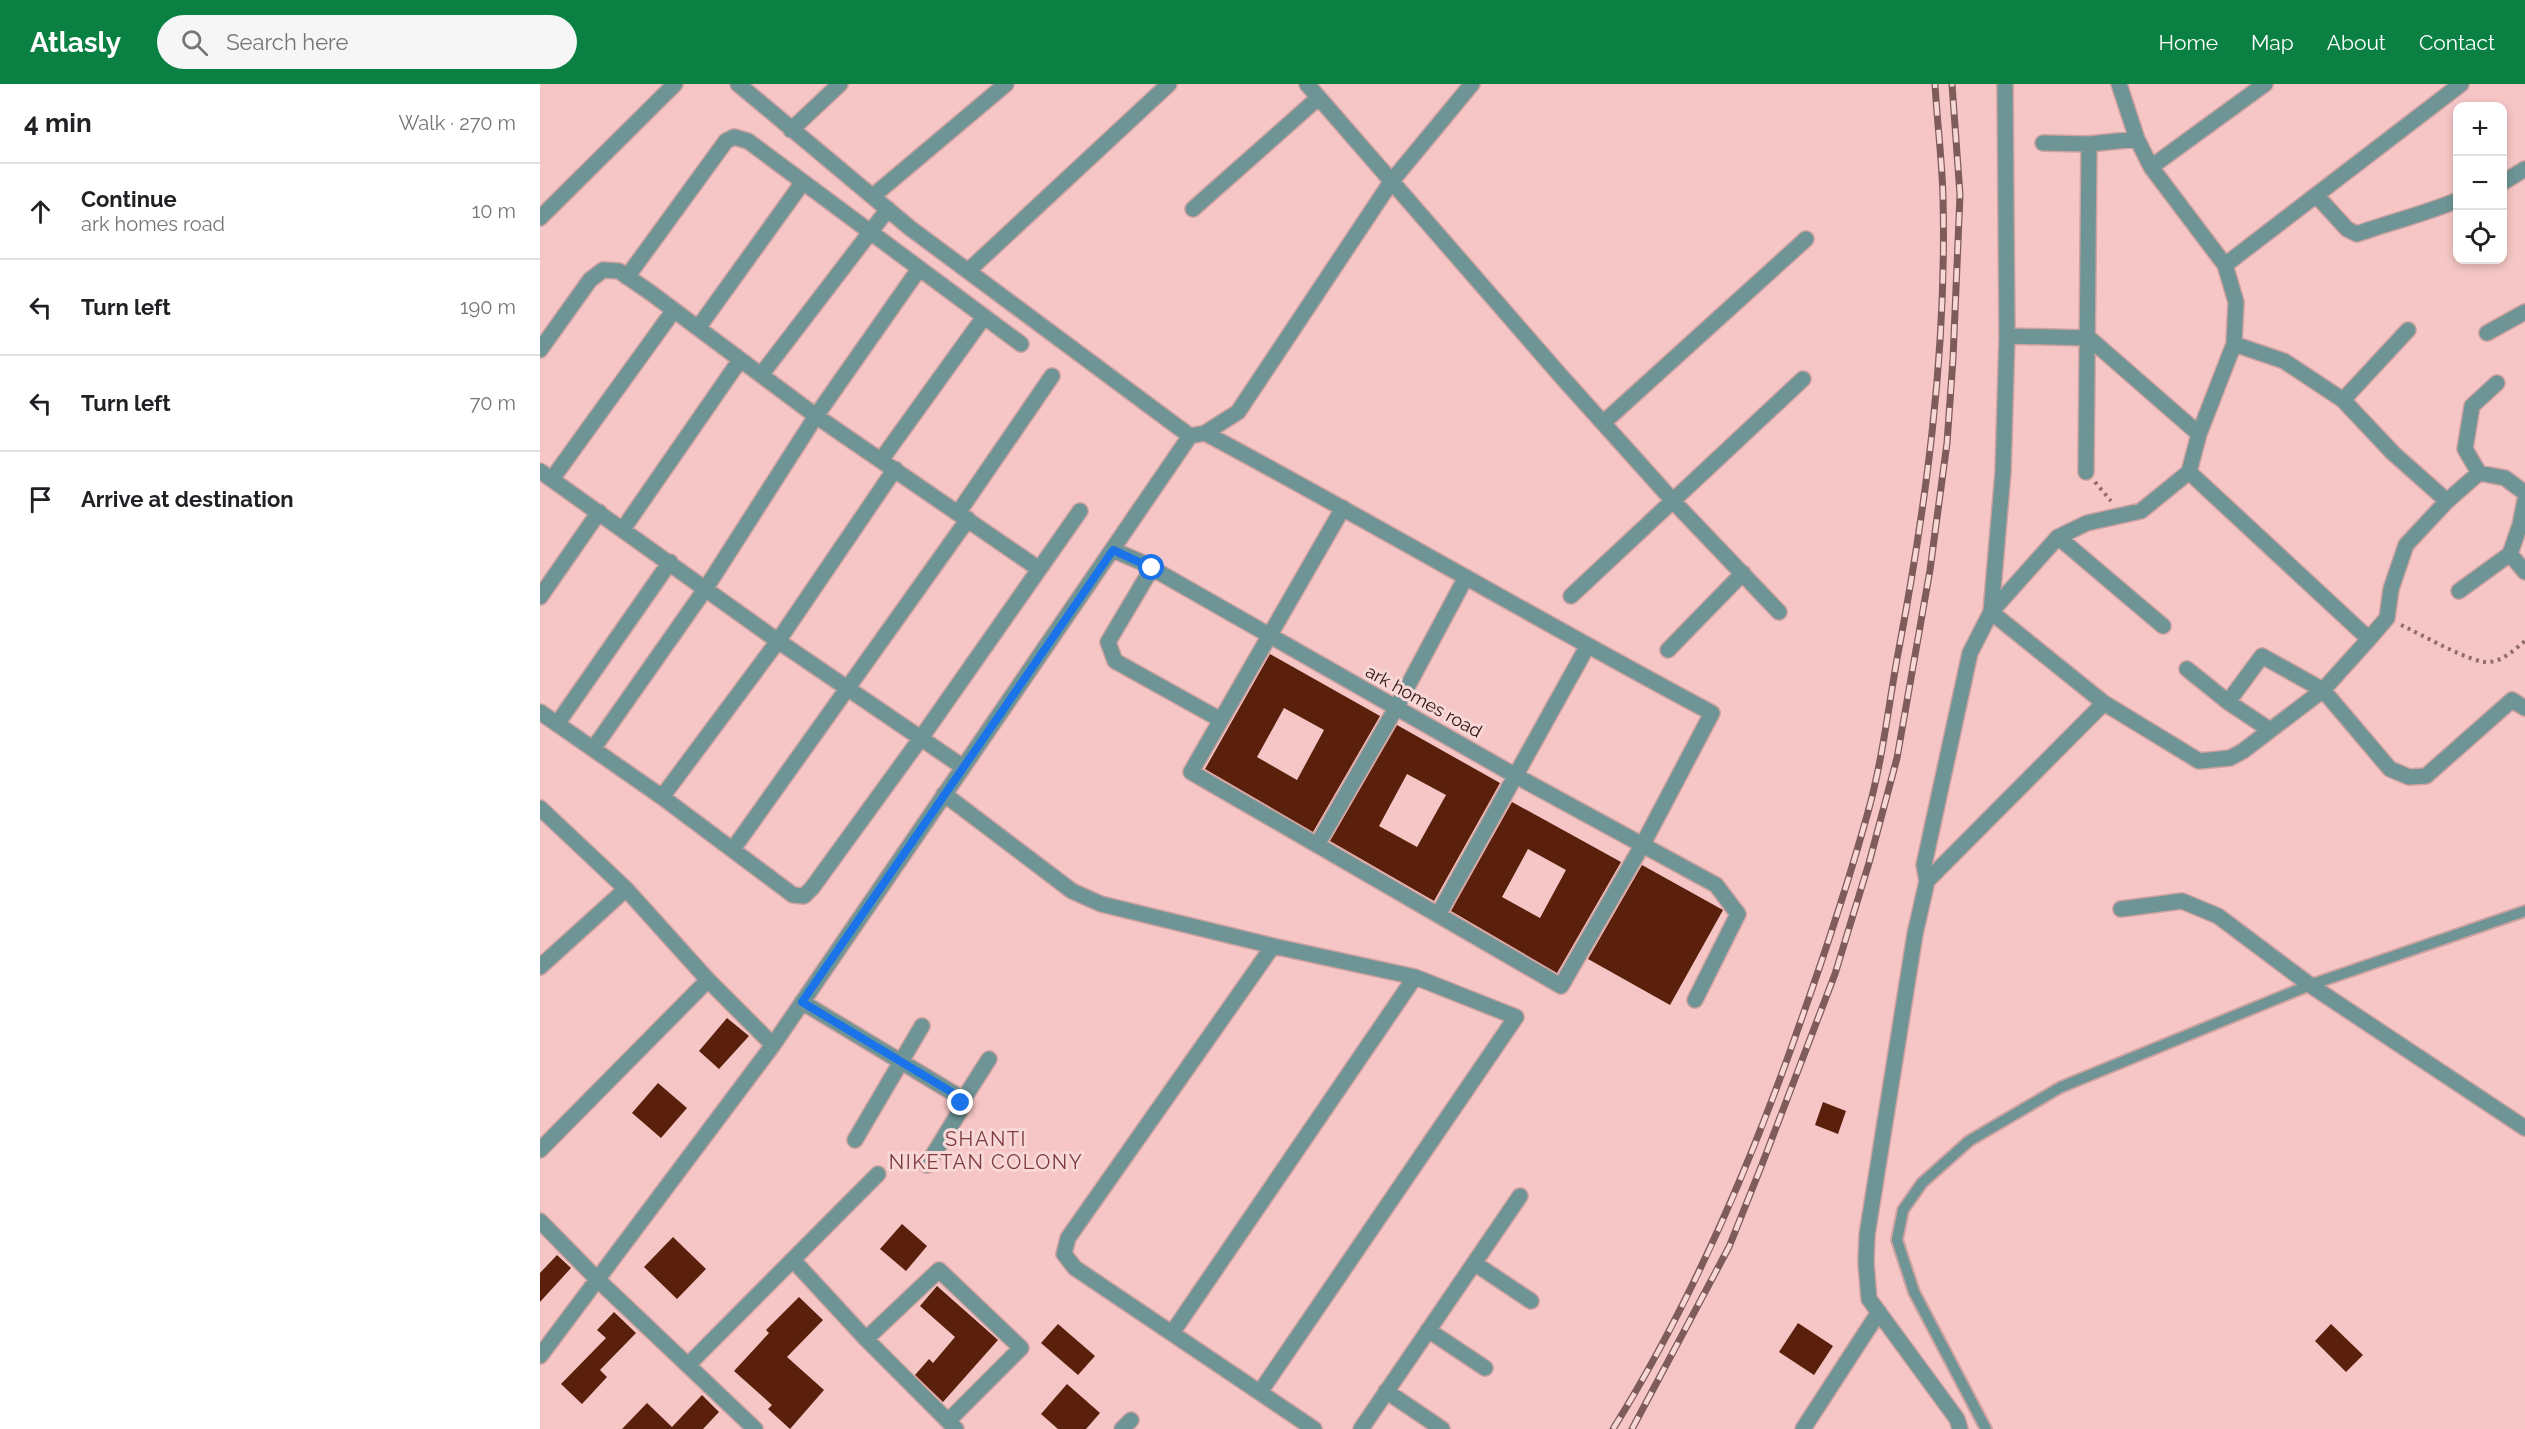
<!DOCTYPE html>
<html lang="en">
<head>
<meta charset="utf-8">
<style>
  body { margin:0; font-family:Raleway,sans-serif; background:#f6f6f6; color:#202124 }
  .controls { position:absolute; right:18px; top:18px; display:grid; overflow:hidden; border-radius:12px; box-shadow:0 3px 9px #0003 }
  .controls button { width:54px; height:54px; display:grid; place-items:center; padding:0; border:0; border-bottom:2px solid #e0e0e0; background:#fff; color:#202124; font:30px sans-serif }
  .stop { position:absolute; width:18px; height:18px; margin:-14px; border:4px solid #1a73e8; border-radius:50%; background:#fff }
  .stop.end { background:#1a73e8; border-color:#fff; box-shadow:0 2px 6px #0008 }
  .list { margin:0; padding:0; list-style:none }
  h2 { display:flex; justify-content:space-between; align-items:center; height:78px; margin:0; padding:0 24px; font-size:26px }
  h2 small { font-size:20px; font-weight:400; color:#757577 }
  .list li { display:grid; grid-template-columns:39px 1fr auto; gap:18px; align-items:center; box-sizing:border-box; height:96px; padding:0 24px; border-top:2px solid #e0e0e0 }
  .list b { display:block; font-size:22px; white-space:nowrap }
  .list p { margin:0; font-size:20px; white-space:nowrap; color:#757577 }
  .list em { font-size:20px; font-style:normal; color:#757577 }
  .icon { flex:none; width:33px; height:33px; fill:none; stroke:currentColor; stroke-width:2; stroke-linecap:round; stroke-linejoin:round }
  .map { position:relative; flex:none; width:1985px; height:1345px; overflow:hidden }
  header { display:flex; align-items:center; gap:36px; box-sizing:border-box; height:84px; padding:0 30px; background:#0b8043; color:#fff }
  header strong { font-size:28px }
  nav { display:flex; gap:33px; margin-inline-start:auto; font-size:21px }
  .search { width:420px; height:54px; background:#f6f6f6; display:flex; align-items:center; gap:15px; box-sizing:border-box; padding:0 21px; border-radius:33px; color:#757577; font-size:22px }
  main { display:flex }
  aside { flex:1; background:#fff }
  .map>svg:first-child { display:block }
</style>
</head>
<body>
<header>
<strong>Atlasly</strong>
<div class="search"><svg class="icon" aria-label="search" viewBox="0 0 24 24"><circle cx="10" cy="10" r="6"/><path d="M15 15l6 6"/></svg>Search here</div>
<nav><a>Home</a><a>Map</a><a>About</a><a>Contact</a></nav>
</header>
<main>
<aside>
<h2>4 min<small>Walk · 270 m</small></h2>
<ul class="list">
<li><svg class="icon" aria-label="ahead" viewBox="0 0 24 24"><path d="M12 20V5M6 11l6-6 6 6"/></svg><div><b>Continue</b><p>ark homes road</p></div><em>10 m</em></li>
<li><svg class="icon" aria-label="left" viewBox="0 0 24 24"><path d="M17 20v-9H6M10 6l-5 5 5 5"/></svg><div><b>Turn left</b></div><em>190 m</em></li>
<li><svg class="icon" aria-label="left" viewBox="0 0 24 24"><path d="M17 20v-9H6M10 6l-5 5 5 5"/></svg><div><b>Turn left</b></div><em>70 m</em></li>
<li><svg class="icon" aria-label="arrive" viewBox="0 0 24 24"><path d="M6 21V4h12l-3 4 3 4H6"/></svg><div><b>Arrive at destination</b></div></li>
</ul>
</aside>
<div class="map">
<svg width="1985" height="1345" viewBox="0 0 1985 1345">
  <rect width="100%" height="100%" fill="#f5c6c5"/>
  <path fill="#5a200c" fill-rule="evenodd" d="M730,570L840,632L773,748L665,685ZM744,624L784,646L757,696L717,673Z
    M857,641L960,699L894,817L790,757ZM867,690L906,711L877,763L839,742Z
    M972,718L1081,778L1017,889L911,827ZM988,765L1026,786L1000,834L962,813Z
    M1102,781L1183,826L1130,921L1048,875Z
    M187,934L209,952L179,985L159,967Z
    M118,999L147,1024L121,1054L92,1029Z
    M1283,1018L1306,1027L1298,1050L1275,1041Z
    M362,1140L387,1162L366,1187L340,1165Z
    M133,1153L166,1185L137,1215L104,1183Z
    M17,1171L31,1184L0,1218V1189Z
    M397,1202L458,1256L403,1318L375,1291L389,1275L393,1279L415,1253L380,1222Z
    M259,1213L283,1236L247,1273L284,1306L250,1345L228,1325L232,1321L194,1287L229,1249L226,1246Z
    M74,1228L96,1249L60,1286L67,1293L42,1320L21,1300L66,1254L57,1246Z
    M1258,1239L1293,1262L1274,1291L1239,1268Z
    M518,1240L555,1272L538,1291L501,1259Z
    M1791,1240L1823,1271L1806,1288L1775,1257Z
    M527,1300L560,1329L546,1345H518L501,1330Z
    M162,1311L179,1328L163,1345H82L107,1319L132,1343Z"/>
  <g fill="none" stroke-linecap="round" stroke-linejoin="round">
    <defs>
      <path id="service" d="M1446,1345L1374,1208L1357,1156L1363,1126L1382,1099L1429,1057L1521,1003L1770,901L1985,827"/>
      <path id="minor" d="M198,0L370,144L650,352
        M767,0L1020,291L1134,418L1239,528
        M1465,0L1467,252L1463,388L1451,528L1564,619L1659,677L1690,674L1703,667L1783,606L1829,555L1847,534L1851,505L1866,461L1907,417L1939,389L1965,394L1985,409
        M251,46L300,0
        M1503,59L1549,60L1597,55
        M1611,83L1725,0
        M1962,99L1985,85
        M1776,111L1807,145L1817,150C1850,138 1885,130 1918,116
        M333,112L466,0
        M653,125L777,15
        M0,134L135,0
        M1685,181L1921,0
        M428,187L629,0
        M87,193L186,57L194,53L208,57L481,260
        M158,244L263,98
        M1947,249L1985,228
        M1467,252L1549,254L1659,350
        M1694,260L1744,277L1803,316L1853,369L1907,417
        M0,266L50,196L63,186L79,187L111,209L276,332L499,485
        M221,291L348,125
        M1803,316L1868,246
        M1063,339L1266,155
        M665,349C835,440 1001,538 1172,629L1103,760L1021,902L651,688L803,424
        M341,376L444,233
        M0,387L238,557L423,683
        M1546,388L1549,60
        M1649,388L1829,555
        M1939,389L1925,365L1932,322L1957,299
        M12,395L134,226
        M418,429L512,292
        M83,445L200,276
        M1518,453L1623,542
        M573,466L601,478L976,692L1176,801L1198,830L1155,916
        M1970,470L1985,488
        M612,484L568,558L575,577L681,636
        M1919,507L1970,470L1980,441L1985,416
        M1031,512L1263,295
        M0,513L59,428
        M1128,566L1203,489
        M1647,585L1688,618L1722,572L1783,606L1850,685L1869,693L1886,692L1972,616L1985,624
        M1688,618L1730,646
        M0,628L122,713L253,811L264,812L272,804L381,654L540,427
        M17,640L130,478
        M53,665L166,504L276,332L379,185
        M404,710L532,807L561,820L733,862L875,893L976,933L720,1308
        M122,713L238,557L355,385
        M0,724L86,805L168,896L233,961
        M777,761L856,624L926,493
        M193,765L428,435
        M1387,797L1564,619
        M1581,825L1642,817L1678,832L1770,901L1985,1044
        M898,831L1047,563
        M733,862L528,1154L524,1170L535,1184L774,1345
        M0,883L86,805
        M262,918L418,1012L421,1019L420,1027L387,1081
        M421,1019L449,975
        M315,1056L382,942
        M0,1066L168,896
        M0,1137L58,1196L215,1345
        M253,1176L326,1255L416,1345
        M934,1179L991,1217
        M888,1246L945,1284
        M632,1249L875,893
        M326,1255L399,1186L481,1264L408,1337
        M0,1272L233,961L650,352L665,349L698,328L851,98L932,0
        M148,1281L338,1090
        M846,1307L902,1345
        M582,1345L591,1336
        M821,1345L980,1112
        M1263,1345L1339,1228
        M1420,1345L1417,1335L1329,1215L1326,1179L1327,1151L1375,850L1387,797L1384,781L1430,569L1451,528L1518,453L1547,439L1601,427L1649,388L1659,350L1694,260L1696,218L1685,181L1611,83L1597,55L1579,0"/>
    </defs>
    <use href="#service" stroke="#cda2a1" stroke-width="14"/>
    <use href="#minor" stroke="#cda2a1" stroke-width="18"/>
    <path stroke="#916c6c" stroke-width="4" stroke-dasharray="3 4.5" stroke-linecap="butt" d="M1555,398L1571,417
      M1861,541C1879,549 1932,580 1949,578C1963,577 1974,566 1985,557"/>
    <use href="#service" stroke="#6f9495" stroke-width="10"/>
    <use href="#minor" stroke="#6f9495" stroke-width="15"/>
    <defs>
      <path id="rail" d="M1073,1345C1151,1220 1210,1082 1259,942C1284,872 1308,800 1328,728C1342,678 1348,626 1357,575C1386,423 1407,268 1403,113C1402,75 1397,37 1395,0
        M1092,1345L1189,1163L1221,1083L1295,890L1329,779L1357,674L1390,486L1407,359L1413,275L1420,111L1412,0"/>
    </defs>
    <use href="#rail" stroke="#7f5c5c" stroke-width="7"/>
    <use href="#rail" stroke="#f8d7d7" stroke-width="4.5" stroke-dasharray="14" stroke-linecap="butt"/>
  </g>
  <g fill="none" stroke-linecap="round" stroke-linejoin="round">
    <path stroke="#1a73e8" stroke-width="8" d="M421,1019L418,1012L262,918L573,466L612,484"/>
  </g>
  <g text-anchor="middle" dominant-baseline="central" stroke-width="6" stroke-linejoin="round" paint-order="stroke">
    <g font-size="18" fill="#2d1213" stroke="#f8d7d7">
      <text transform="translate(884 617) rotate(29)">ark homes road</text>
    </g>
    <g font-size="20" letter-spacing="1.5" fill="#7d3c3f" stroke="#f8d7d7">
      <text x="446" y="1055">SHANTI<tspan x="446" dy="23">NIKETAN COLONY</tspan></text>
    </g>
  </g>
</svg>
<div class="controls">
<button>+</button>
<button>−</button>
<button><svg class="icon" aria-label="locate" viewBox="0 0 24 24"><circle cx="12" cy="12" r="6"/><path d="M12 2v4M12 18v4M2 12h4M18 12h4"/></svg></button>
</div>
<div class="stop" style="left:612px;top:484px"></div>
<div class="stop end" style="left:421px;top:1019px"></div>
</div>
</main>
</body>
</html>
